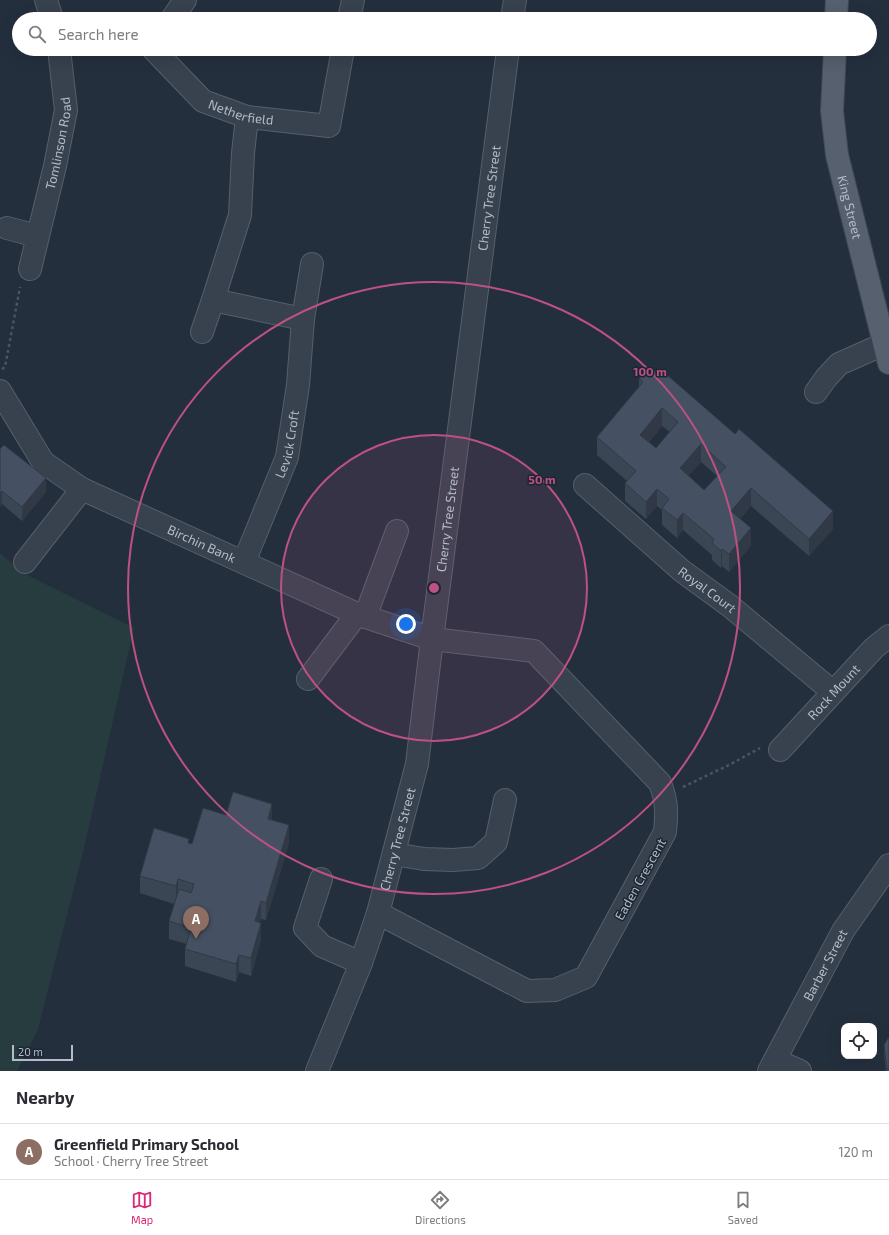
<!DOCTYPE html>
<html lang="en">
<head>
<meta charset="utf-8">
<style>
  body { margin:0; font-family:"Exo 2",sans-serif; background:#f2f2f3; color:#2b2b33 }
  .controls { position:absolute; right:12px; bottom:12px; display:grid; overflow:hidden; border-radius:8px; box-shadow:0 4px 16px #0002 }
  .controls button { width:36px; height:36px; display:grid; place-items:center; padding:0; border:0; border-bottom:1px solid #e1e1e2; background:#fff; color:#2b2b33; font:20px sans-serif }
  .scale { position:absolute; left:12px; bottom:10px; width:61px; box-sizing:border-box; padding-left:4px; border:2px solid #b4bcc9; border-top:0; font-size:11px; line-height:14px; white-space:nowrap; color:#b4bcc9; -webkit-text-stroke:3px #1d2633; paint-order:stroke }
  .you { position:absolute; left:406px; top:624px; width:14px; height:14px; margin:-10px; border:3px solid #fff; border-radius:50%; background:#1a73e8; box-shadow:0 0 0 6px #1a73e833 }
  .badge { display:grid; place-items:center; width:26px; height:26px; border-radius:50%; background:#db2777; color:#fff; font-size:13px; font-weight:700 }
  .pin { position:absolute; translate:-50% -33px; filter:drop-shadow(0 1px 2px #0008) }
  .pin::after { content:''; position:absolute; top:21px; width:14px; height:12px; background:inherit; clip-path:polygon(0 0,100% 0,50% 100%) }
  .list { margin:0; padding:0; list-style:none }
  h2 { display:flex; justify-content:space-between; align-items:center; height:52px; margin:0; padding:0 16px; font-size:17px }
  h2 small { font-size:13px; font-weight:400; color:#7c7c81 }
  .list li { display:grid; grid-template-columns:26px 1fr auto; gap:12px; align-items:center; box-sizing:border-box; height:56px; padding:0 16px; border-top:1px solid #e1e1e2 }
  .list b { display:block; font-size:15px; white-space:nowrap }
  .list p { margin:0; font-size:13px; white-space:nowrap; color:#7c7c81 }
  .list em { font-size:13px; font-style:normal; color:#7c7c81 }
  .icon { flex:none; width:22px; height:22px; fill:none; stroke:currentColor; stroke-width:2; stroke-linecap:round; stroke-linejoin:round }
  .map { position:relative; flex:none; width:889px; height:1071px; overflow:hidden }
  .search { position:absolute; background:#fff; box-shadow:0 4px 16px #0002; left:12px; right:12px; top:12px; height:44px; display:flex; align-items:center; gap:10px; box-sizing:border-box; padding:0 14px; border-radius:22px; color:#7c7c81; font-size:15px }
  .sheet { height:108px; background:#fff }
  nav { display:flex; justify-content:space-around; align-items:center; box-sizing:border-box; height:56px; border-top:1px solid #e1e1e2; background:#fff; font-size:11px; color:#7c7c81 }
  nav a { display:grid; justify-items:center; gap:2px }
  nav .on { color:#db2777 }
  .map>svg:first-child { display:block }
</style>
</head>
<body>
<div class="map">
<svg width="889" height="1071" viewBox="0 0 889 1071">
  <rect width="100%" height="100%" fill="#242f3e"/>
  <path fill="#263c3f" d="M0,553L23,573L134,628L84,848L38,1029L17,1071H0Z"/>
  <g fill="none" stroke-linecap="round" stroke-linejoin="round">
    <defs>
      <g id="minor">
        <path d="M46,0L52,19"/>
        <path d="M172,19L185,0"/>
        <path d="M349,19L353,0"/>
        <path d="M512,19L515,0"/>
        <path id="s1" d="M153,49L203,101L247,117L329,126L343,49"/>
        <path d="M7,228L37,236"/>
        <path id="s2" d="M30,269L55,166L66,110L59,49"/>
        <path d="M303,319L312,264"/>
        <path d="M202,332L213,300"/>
        <path id="s3" d="M0,391L43,462L82,489L357,614L432,639L534,651L660,783C667,801 667,813 665,832L586,977L555,990L527,991L378,913"/>
        <path d="M816,392L826,378L839,364L884,344"/>
        <path id="s4" d="M585,485L682,571L730,606L833,692"/>
        <path d="M25,562L82,489"/>
        <path id="s5" d="M244,562L287,457L298,385L303,319L213,300L240,215L243,153L247,117"/>
        <path d="M365,617L397,531"/>
        <path d="M308,679L357,614"/>
        <path id="s6" d="M780,750L874,648L889,636"/>
        <path d="M394,854L424,859L453,860L478,858L496,842L505,800"/>
        <path d="M321,879L305,928L322,946L361,963"/>
        <path d="M775,1060L800,1071"/>
        <path id="s7" d="M317,1071L361,963L378,913L417,764L432,639L508,49"/>
        <path id="s8" d="M769,1071L843,931L889,865"/>
      </g>
      <g id="major">
        <path d="M836,19L837,0"/>
        <path id="s9" d="M835,49L832,111L837,155L889,363"/>
      </g>
    </defs>
    <use href="#minor" stroke="#565f6c" stroke-width="24"/>
    <use href="#major" stroke="#414a57" stroke-width="24"/>
    <path stroke="#44595c" stroke-width="2.5" stroke-dasharray="3 3" stroke-linecap="butt" d="M2,369L5,367L20,287
      M683,787L731,764L760,748"/>
    <use href="#minor" stroke="#38414e" stroke-width="22"/>
    <use href="#major" stroke="#56606e" stroke-width="22"/>
  </g>
  <path fill="#3b4654" fill-rule="evenodd" d="M639,378L833,529L809,556L751,506L740,519L751,546L729,572L722,566L721,568L712,560V555L683,530L677,538L662,525V510L657,506L646,519L625,501V483L627,481L597,455V437L639,387ZM662,426L670,432L656,448L649,442ZM701,462L717,476L704,490L688,476Z
    M0,449L46,492L22,521L2,504L0,507Z
    M272,820L289,843L266,920L261,919L260,922L261,940L251,976L239,972L236,982L185,966V949L187,944L169,939V921L174,904L140,893V876L189,843L192,844Z
    M889,1038V1071H886L884,1054V1045Z"/>
  <path fill="#303945" d="M662,408V426L640,452V435Z
    M701,444V462L680,485V468Z
    M46,478V492L22,521V507Z
    M751,488V506L731,529V511Z
    M657,489V506L646,519V502Z
    M2,491V504L0,507V493Z
    M833,511V529L809,556V539Z
    M683,513V530L677,538V520Z
    M751,528V546L729,572V554Z
    M722,549V566L721,568V551Z
    M272,804V822L268,819Z
    M289,825V843L266,920V903Z
    M178,879V897L176,904V886Z
    M261,901V919L255,938V921Z
    M261,923V940L251,976V958Z
    M239,955V972L236,982V964Z"/>
  <path fill="#455162" stroke="#303945" fill-rule="evenodd" d="M650,366L656,372L659,368L735,434L739,429L833,511L809,539L751,488L731,511L751,528L729,554L722,549L721,551L712,543L714,539L683,513L677,520L662,508L669,499L657,489L646,502L625,483L636,471L597,437L643,382L639,378ZM662,408L678,422L656,448L640,435ZM701,444L726,467L704,490L680,468Z
    M4,445L46,478L22,507L2,491L0,493V449Z
    M233,792L272,804L268,819L289,825L266,903L261,901L255,921L261,923L251,958L239,955L236,964L185,949L191,928L169,921L179,889L191,893L194,884L178,879L176,886L140,876L154,828L189,839L188,843L192,844L203,808L226,815Z
    M888,1038H889V1069H887L884,1045Z"/>
  <circle cx="434" cy="588" r="153" fill="#bd5182" fill-opacity=".12"/>
  <g fill="none" stroke="#bd5182" stroke-width="2">
    <circle cx="434" cy="588" r="153"/>
    <circle cx="434" cy="588" r="306"/>
  </g>
  <g text-anchor="middle" dominant-baseline="central" stroke-width="3" stroke-linejoin="round" paint-order="stroke">
    <g font-size="13" fill="#b4bcc9" stroke="#1d2633">
      <text stroke="none"><textPath href="#s1" startOffset="112">Netherfield</textPath></text>
      <text stroke="none"><textPath href="#s2" startOffset="129">Tomlinson Road</textPath></text>
      <text stroke="none"><textPath href="#s7" startOffset="894">Cherry Tree Street</textPath></text>
      <text stroke="none"><textPath href="#s9" startOffset="160">King Street</textPath></text>
      <text stroke="none"><textPath href="#s5" startOffset="126">Levick Croft</textPath></text>
      <text stroke="none"><textPath href="#s7" startOffset="570">Cherry Tree Street</textPath></text>
      <text stroke="none"><textPath href="#s3" startOffset="262">Birchin Bank</textPath></text>
      <text stroke="none"><textPath href="#s4" startOffset="161">Royal Court</textPath></text>
      <text stroke="none"><textPath href="#s6" startOffset="79">Rock Mount</textPath></text>
      <text stroke="none"><textPath href="#s7" startOffset="246">Cherry Tree Street</textPath></text>
      <text transform="translate(640 879) rotate(-61)">Eaden Crescent</text>
      <text stroke="none"><textPath href="#s8" startOffset="120">Barber Street</textPath></text>
    </g>
  </g>
  <circle cx="434" cy="588" r="6" fill="#bd5182" stroke="#1d2633" stroke-width="2"/>
  <g font-size="12" text-anchor="middle" font-weight="bold" fill="#bd5182" stroke="#1d2633" stroke-width="3" stroke-linejoin="round" paint-order="stroke">
    <text x="650" y="376">100 m</text>
    <text x="542" y="484">50 m</text>
  </g>
</svg>
<div class="controls">
<button><svg class="icon" aria-label="locate" viewBox="0 0 24 24"><circle cx="12" cy="12" r="6"/><path d="M12 2v4M12 18v4M2 12h4M18 12h4"/></svg></button>
</div>
<div class="scale">20 m</div>
<div class="you"></div>
<div class="pin badge" style="left:196px;top:939px;background:#8d6e63">A</div>
<div class="search"><svg class="icon" aria-label="search" viewBox="0 0 24 24"><circle cx="10" cy="10" r="6"/><path d="M15 15l6 6"/></svg>Search here</div>
</div>
<section class="sheet">
<h2>Nearby<small></small></h2>
<ul class="list">
<li><span class="badge" style="background:#8d6e63">A</span><div><b>Greenfield Primary School</b><p>School · Cherry Tree Street</p></div><em>120 m</em></li>
</ul>
</section>
<nav>
<a class="on"><svg class="icon" aria-label="map" viewBox="0 0 24 24"><path d="M3 6l6-2 6 2 6-2v14l-6 2-6-2-6 2zM9 4v14M15 6v14"/></svg>Map</a>
<a><svg class="icon" aria-label="directions" viewBox="0 0 24 24"><path d="M12 3l9 9-9 9-9-9zM9 14v-3h6M13 9l2 2-2 2"/></svg>Directions</a>
<a><svg class="icon" aria-label="saved" viewBox="0 0 24 24"><path d="M7 4h10v16l-5-4-5 4z"/></svg>Saved</a>
</nav>
</body>
</html>
